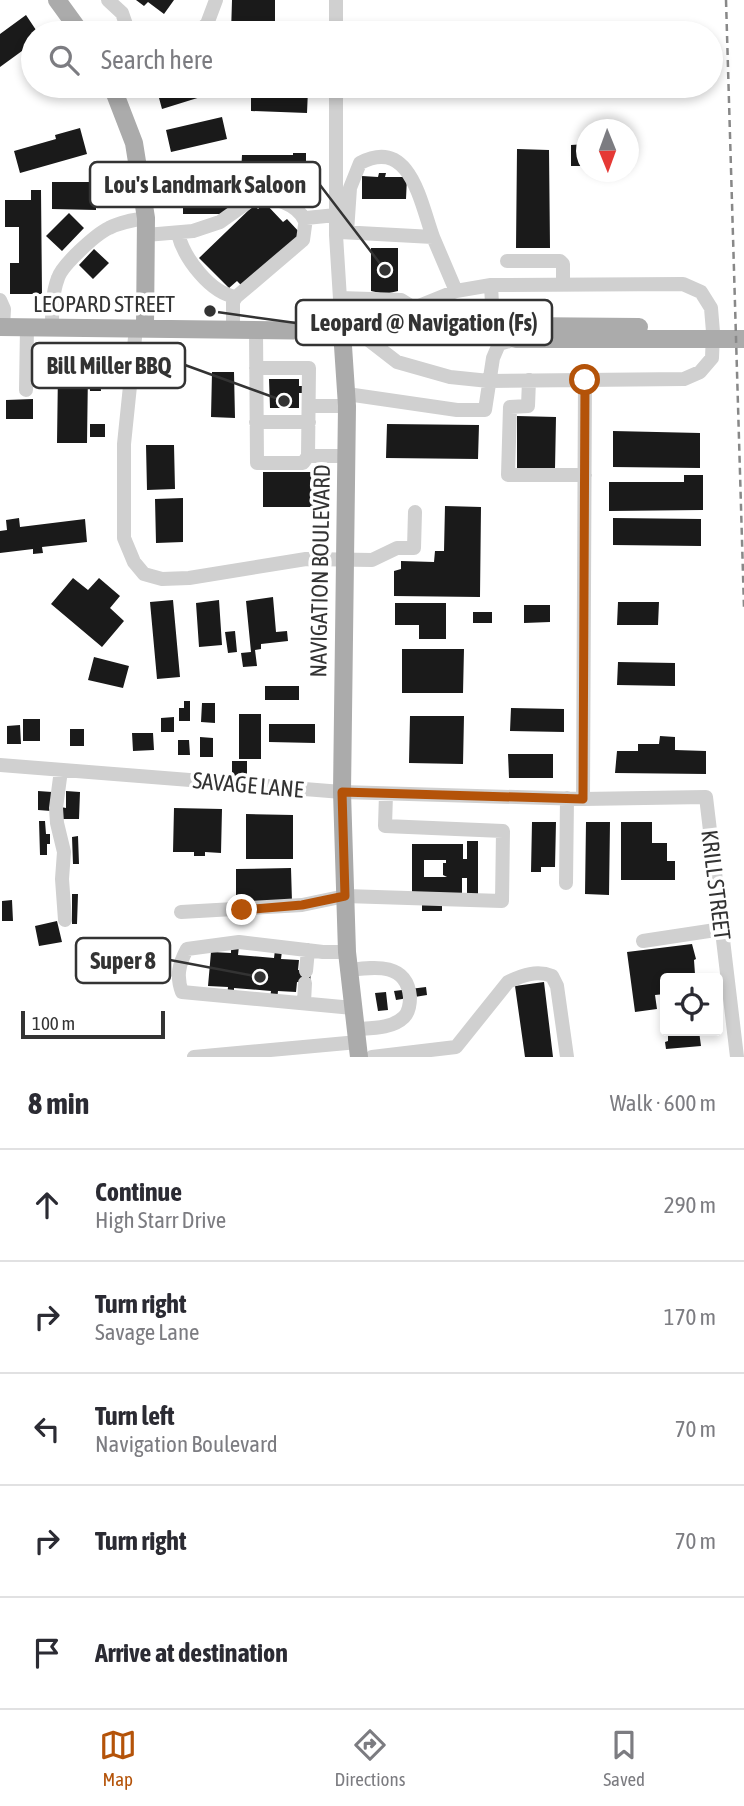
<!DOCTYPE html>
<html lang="en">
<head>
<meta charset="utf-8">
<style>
  body { margin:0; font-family:"Asap Condensed",sans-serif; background:#f2f2f3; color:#2b2b33 }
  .controls { position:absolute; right:21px; bottom:21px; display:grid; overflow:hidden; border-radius:7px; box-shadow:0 4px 10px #0003 }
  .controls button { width:63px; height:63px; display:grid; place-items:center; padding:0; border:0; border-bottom:2px solid #e1e1e2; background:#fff; color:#2b2b33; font:35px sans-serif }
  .compass { position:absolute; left:576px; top:119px; width:63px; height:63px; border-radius:50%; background:#fff; box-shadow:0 4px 10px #0003; rotate:179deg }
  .scale { position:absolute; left:21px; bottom:18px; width:144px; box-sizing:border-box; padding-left:7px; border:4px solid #333; border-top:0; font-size:19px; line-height:24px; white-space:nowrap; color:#333; -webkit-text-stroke:5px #fff; paint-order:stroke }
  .stop { position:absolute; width:21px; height:21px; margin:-16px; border:5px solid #b45309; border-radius:50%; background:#fff }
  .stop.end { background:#b45309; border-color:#fff; box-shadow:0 2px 7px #0008 }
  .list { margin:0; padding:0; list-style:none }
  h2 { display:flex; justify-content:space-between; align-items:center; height:91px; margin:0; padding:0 28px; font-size:30px }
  h2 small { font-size:23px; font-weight:400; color:#7c7c81 }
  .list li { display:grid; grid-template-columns:46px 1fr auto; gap:21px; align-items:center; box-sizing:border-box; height:112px; padding:0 28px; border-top:2px solid #e1e1e2 }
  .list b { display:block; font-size:26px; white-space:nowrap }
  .list p { margin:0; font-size:23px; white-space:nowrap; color:#7c7c81 }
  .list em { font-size:23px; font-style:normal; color:#7c7c81 }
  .icon { flex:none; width:38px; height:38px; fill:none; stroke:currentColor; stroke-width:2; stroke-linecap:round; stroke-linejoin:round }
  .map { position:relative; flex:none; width:744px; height:1057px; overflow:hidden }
  .search { position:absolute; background:#fff; box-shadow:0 4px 10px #0003; left:21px; right:21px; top:21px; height:77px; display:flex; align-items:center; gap:18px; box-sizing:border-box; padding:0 24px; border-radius:38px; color:#7c7c81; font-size:26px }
  .sheet { height:651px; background:#fff }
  nav { display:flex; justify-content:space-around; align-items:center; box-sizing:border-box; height:98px; border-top:2px solid #e1e1e2; background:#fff; font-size:19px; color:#7c7c81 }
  nav a { display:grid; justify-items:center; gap:4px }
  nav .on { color:#b45309 }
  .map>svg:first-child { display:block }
</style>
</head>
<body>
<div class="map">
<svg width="744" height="1057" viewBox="0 0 744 1057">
  <rect width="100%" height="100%" fill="#fff"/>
  <path fill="#1a1a1a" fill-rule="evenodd" d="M136,0H174L164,14L148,2L144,6Z
    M232,0H275V33H231Z
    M26,15L38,33H33V43L0,67V34Z
    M419,25H536V33H419Z
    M161,86H236L162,109L156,87Z
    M238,86H262V89L308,90L307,113L251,111V90H238Z
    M222,117L227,139L171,152L166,130Z
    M80,128L87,154L20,173L14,151L56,139L55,135Z
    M586,144V166H571V145Z
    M517,149L549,150L550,248H516Z
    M293,153H306V173H241L242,155H293Z
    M379,173H386L385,177H407L406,199H362V176L378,177Z
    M190,177H202V183H238V205H228V214H183V183H190Z
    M52,182H96V210L52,209Z
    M31,190H41L42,294H10V263H19V227H5V200H31Z
    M265,203L283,222L287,219L301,234L244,288L237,281L229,288L199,258L254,205L258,209Z
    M69,213L84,228L62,251L46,236Z
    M371,248H398V291L385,294L371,291Z
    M94,249L109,263L93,279L79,265Z
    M58,370L88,371L87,443H57Z
    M89,372H100L101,391H90Z
    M212,372H234L235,418L211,417Z
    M269,379H299V386H304V393H299V408H270Z
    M33,399V419H6V400Z
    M517,416L556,417L555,469L517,468Z
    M90,424H105V437H90Z
    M387,424L479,425L478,459L386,458Z
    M613,431L700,433V468L613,467Z
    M146,445H174L175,489L147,490Z
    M263,472H316V507H263Z
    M684,475H703V510L609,511V482H684Z
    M183,498V542L156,543L155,499Z
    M445,506L481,507L480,597L394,596V571L401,569V561L434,562L435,551H444Z
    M19,518L20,527L85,519L87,542L42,547L43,553L33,554V549L0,553V531L7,530L6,520Z
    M613,518L701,519V546L613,545Z
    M73,578L88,590L99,578L120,596L110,608L124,621L102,647L51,604Z
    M273,597L276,632L287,631L288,641L261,644V649L255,650L257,666L243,667L241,653L251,652L246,601Z
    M173,600L180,677L157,679L150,602Z
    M219,600L222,645L199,647L196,603Z
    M618,602H659L658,625H617Z
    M395,603H446V639H419V625H395Z
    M524,605H550V622L524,623Z
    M473,612H492V623H473Z
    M235,631L237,652L228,653L225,632Z
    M402,649H464L463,693H402Z
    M94,657L129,666L123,688L88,680Z
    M618,662L675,663V686L617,685Z
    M265,686H299V700H265Z
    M184,701H190V721H179V708H184Z
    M202,703H215V723L201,722Z
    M511,708L564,709V732L510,731Z
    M239,714H261V759H239Z
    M410,716H464L463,764L409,763Z
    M174,717V732H161V718Z
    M23,719H40V741H23Z
    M269,724H315V743L269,742Z
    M20,725L21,744H7V726Z
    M70,729H84V746H70Z
    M132,733H153L154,750L133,751Z
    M660,736L675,737V750L706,751V774L615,773L617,751H638V744H659Z
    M200,737L213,738V757H200Z
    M178,740H189L190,755H178Z
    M508,754H553V778H509Z
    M232,761H247V777L232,778Z
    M38,791L52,792L51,811L38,810Z
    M66,791L80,792L79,819H61V807L66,808Z
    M174,808L222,809L221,853L205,852V856H194V852H173Z
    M246,814L293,815V859H246Z
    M39,821H45L46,834H50V844H47V855H40Z
    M532,822H556L555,867H541V872H531Z
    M586,822H610L609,895L585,894Z
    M621,822H652V843H667V861H675V880H621Z
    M78,836L79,864H73L72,837Z
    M467,841H478V896H467V878H462V893H442V911H422V892H412V844H463V859H467ZM424,860H446V863H443V875L447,877H424Z
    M291,868L292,902L236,904V869Z
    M72,894H78L77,924H72Z
    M12,900L13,921H2V901Z
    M57,921L62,942L39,946L35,926Z
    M692,944L696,959L694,960L695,974H698L699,978H665V994L655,995L657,1009L635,1012L627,952Z
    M231,946H239L238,955L274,958L275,950L282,951L281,959L299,960L298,970L311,971L310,983L297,982L296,992L278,991L277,1000L270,999L271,991L234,988V996H227L228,987L208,986L211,952L231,953Z
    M544,982L553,1057H525L515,986Z
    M426,987L427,995L396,1000L394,991Z
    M386,992L388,1010L378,1011L375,993Z
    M671,1031H699L701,1046L666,1049L665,1042L668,1041V1036L672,1035Z"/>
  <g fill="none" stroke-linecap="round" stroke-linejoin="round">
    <path stroke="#d0d0d0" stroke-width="14" d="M108,0L122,13L129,33
      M196,33L207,24L216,0
      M336,33V0
      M336,86V235L342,331
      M340,232L433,237L456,291
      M347,232L350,188L360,163C410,137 420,201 433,237
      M178,234C184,258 210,293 236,297
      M146,235L193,231L220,222L255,197C272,196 298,204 305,221
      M507,261H560L563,264V285
      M683,284L701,292L711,308L713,332L712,358L700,372L684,379L489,381L450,377L397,362L357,331L456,291L491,285Z
      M491,285L492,304L498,318L516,326
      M340,298L401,300L414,308
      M0,300L4,309L3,327
      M52,327C52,311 52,294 58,278C62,265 96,234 109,228C120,222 133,220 146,218
      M136,328L124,444V538L134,562L144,574L162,579L189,578L306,559L372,560L397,548H414L415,512
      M233,329V302L236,297L303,240L306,218L336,215
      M256,330L257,463H303L308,456H346
      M256,368H309L308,456
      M529,380L528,406L510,407L508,475H585
      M26,390L27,327
      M347,394L457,410H485L493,358L499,344L516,339
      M309,406H347
      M256,422H309
      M0,765L342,792L583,799L706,797L737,1057
      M61,770L56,808L57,823L64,852L62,879L65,920
      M583,799L585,380
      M566,883L567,798
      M181,912L302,905L345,896L502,901L503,831L385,826L386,794
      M643,941L722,929
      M347,952H323L239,942L187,949C179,964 176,976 182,992L353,1008
      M349,970C374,967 407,962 410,997C410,1004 409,1012 404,1017C392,1029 371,1028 356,1029
      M306,971L308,950
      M304,1003L305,983
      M194,1057L358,1042
      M372,1057L456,1047L508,982C523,975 537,970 552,976L557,986L567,1057"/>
    <path stroke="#ababab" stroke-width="18" d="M57,0L81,33
      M112,86L134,143L146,218L145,328
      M0,327L503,333L516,339H744
      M342,331L347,406L342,792L347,952L359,1057
      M503,333L516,326L639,327"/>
    <path stroke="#888" stroke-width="2.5" stroke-dasharray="7 5" stroke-linecap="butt" d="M726,0L744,608"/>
  </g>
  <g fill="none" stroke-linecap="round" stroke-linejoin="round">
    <path stroke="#b45309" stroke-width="9" d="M242,910L302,905L345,896L342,792L583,799L585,380"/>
  </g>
  <g text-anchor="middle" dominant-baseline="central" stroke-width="7" stroke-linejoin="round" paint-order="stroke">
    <g font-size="23" fill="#333" stroke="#fff">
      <text x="104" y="304">LEOPARD STREET</text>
      <text transform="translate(320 571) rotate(-89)">NAVIGATION BOULEVARD</text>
      <text transform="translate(248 785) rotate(5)">SAVAGE LANE</text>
      <text transform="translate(716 885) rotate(83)">KRILL STREET</text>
    </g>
  </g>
  <path fill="none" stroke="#333" stroke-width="2.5" d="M385 270L320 185M210 311L296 323M284 401L185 365M260 977L170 960"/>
  <g fill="#333" stroke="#fff" stroke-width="2.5">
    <circle cx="385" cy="270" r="7"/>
    <circle cx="210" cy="311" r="7"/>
    <circle cx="284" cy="401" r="7"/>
    <circle cx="260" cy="977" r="7"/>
  </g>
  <g fill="#fff" stroke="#333" stroke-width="2.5">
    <rect x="90" y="162" width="230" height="45" rx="7"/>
    <rect x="296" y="300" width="256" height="45" rx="7"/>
    <rect x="32" y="343" width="153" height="45" rx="7"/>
    <rect x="76" y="938" width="94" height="45" rx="7"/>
  </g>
  <g font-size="24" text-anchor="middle" font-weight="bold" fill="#333">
    <text x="205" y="193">Lou's Landmark Saloon</text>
    <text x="424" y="331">Leopard @ Navigation (Fs)</text>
    <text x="109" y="374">Bill Miller BBQ</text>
    <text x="123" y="969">Super 8</text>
  </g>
</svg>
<div class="controls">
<button><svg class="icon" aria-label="locate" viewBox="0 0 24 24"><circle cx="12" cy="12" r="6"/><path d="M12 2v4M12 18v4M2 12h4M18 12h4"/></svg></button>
</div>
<svg class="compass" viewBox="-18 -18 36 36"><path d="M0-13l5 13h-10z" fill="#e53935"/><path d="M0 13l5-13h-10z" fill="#7c7c81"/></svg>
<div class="scale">100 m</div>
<div class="stop" style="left:585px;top:380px"></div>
<div class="stop end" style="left:242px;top:910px"></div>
<div class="search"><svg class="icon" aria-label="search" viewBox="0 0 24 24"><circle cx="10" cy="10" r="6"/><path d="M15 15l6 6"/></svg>Search here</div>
</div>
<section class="sheet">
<h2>8 min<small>Walk · 600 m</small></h2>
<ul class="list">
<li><svg class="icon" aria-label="ahead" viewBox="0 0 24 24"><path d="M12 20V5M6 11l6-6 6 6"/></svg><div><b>Continue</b><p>High Starr Drive</p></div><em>290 m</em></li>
<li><svg class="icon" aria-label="right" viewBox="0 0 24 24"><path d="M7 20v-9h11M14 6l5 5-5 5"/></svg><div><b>Turn right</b><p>Savage Lane</p></div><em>170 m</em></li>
<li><svg class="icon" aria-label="left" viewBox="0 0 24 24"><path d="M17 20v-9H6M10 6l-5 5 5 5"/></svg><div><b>Turn left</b><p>Navigation Boulevard</p></div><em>70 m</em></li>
<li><svg class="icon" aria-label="right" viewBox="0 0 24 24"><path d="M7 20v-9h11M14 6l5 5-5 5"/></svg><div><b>Turn right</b></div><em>70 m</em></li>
<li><svg class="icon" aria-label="arrive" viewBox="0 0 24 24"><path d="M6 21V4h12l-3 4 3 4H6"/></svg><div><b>Arrive at destination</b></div></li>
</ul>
</section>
<nav>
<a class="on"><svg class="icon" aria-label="map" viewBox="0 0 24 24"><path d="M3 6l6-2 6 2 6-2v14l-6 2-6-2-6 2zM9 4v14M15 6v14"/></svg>Map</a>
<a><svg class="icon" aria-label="directions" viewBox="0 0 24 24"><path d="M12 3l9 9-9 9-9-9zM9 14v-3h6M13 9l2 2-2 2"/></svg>Directions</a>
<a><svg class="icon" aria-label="saved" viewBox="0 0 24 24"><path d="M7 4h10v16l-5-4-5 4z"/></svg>Saved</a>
</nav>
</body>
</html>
